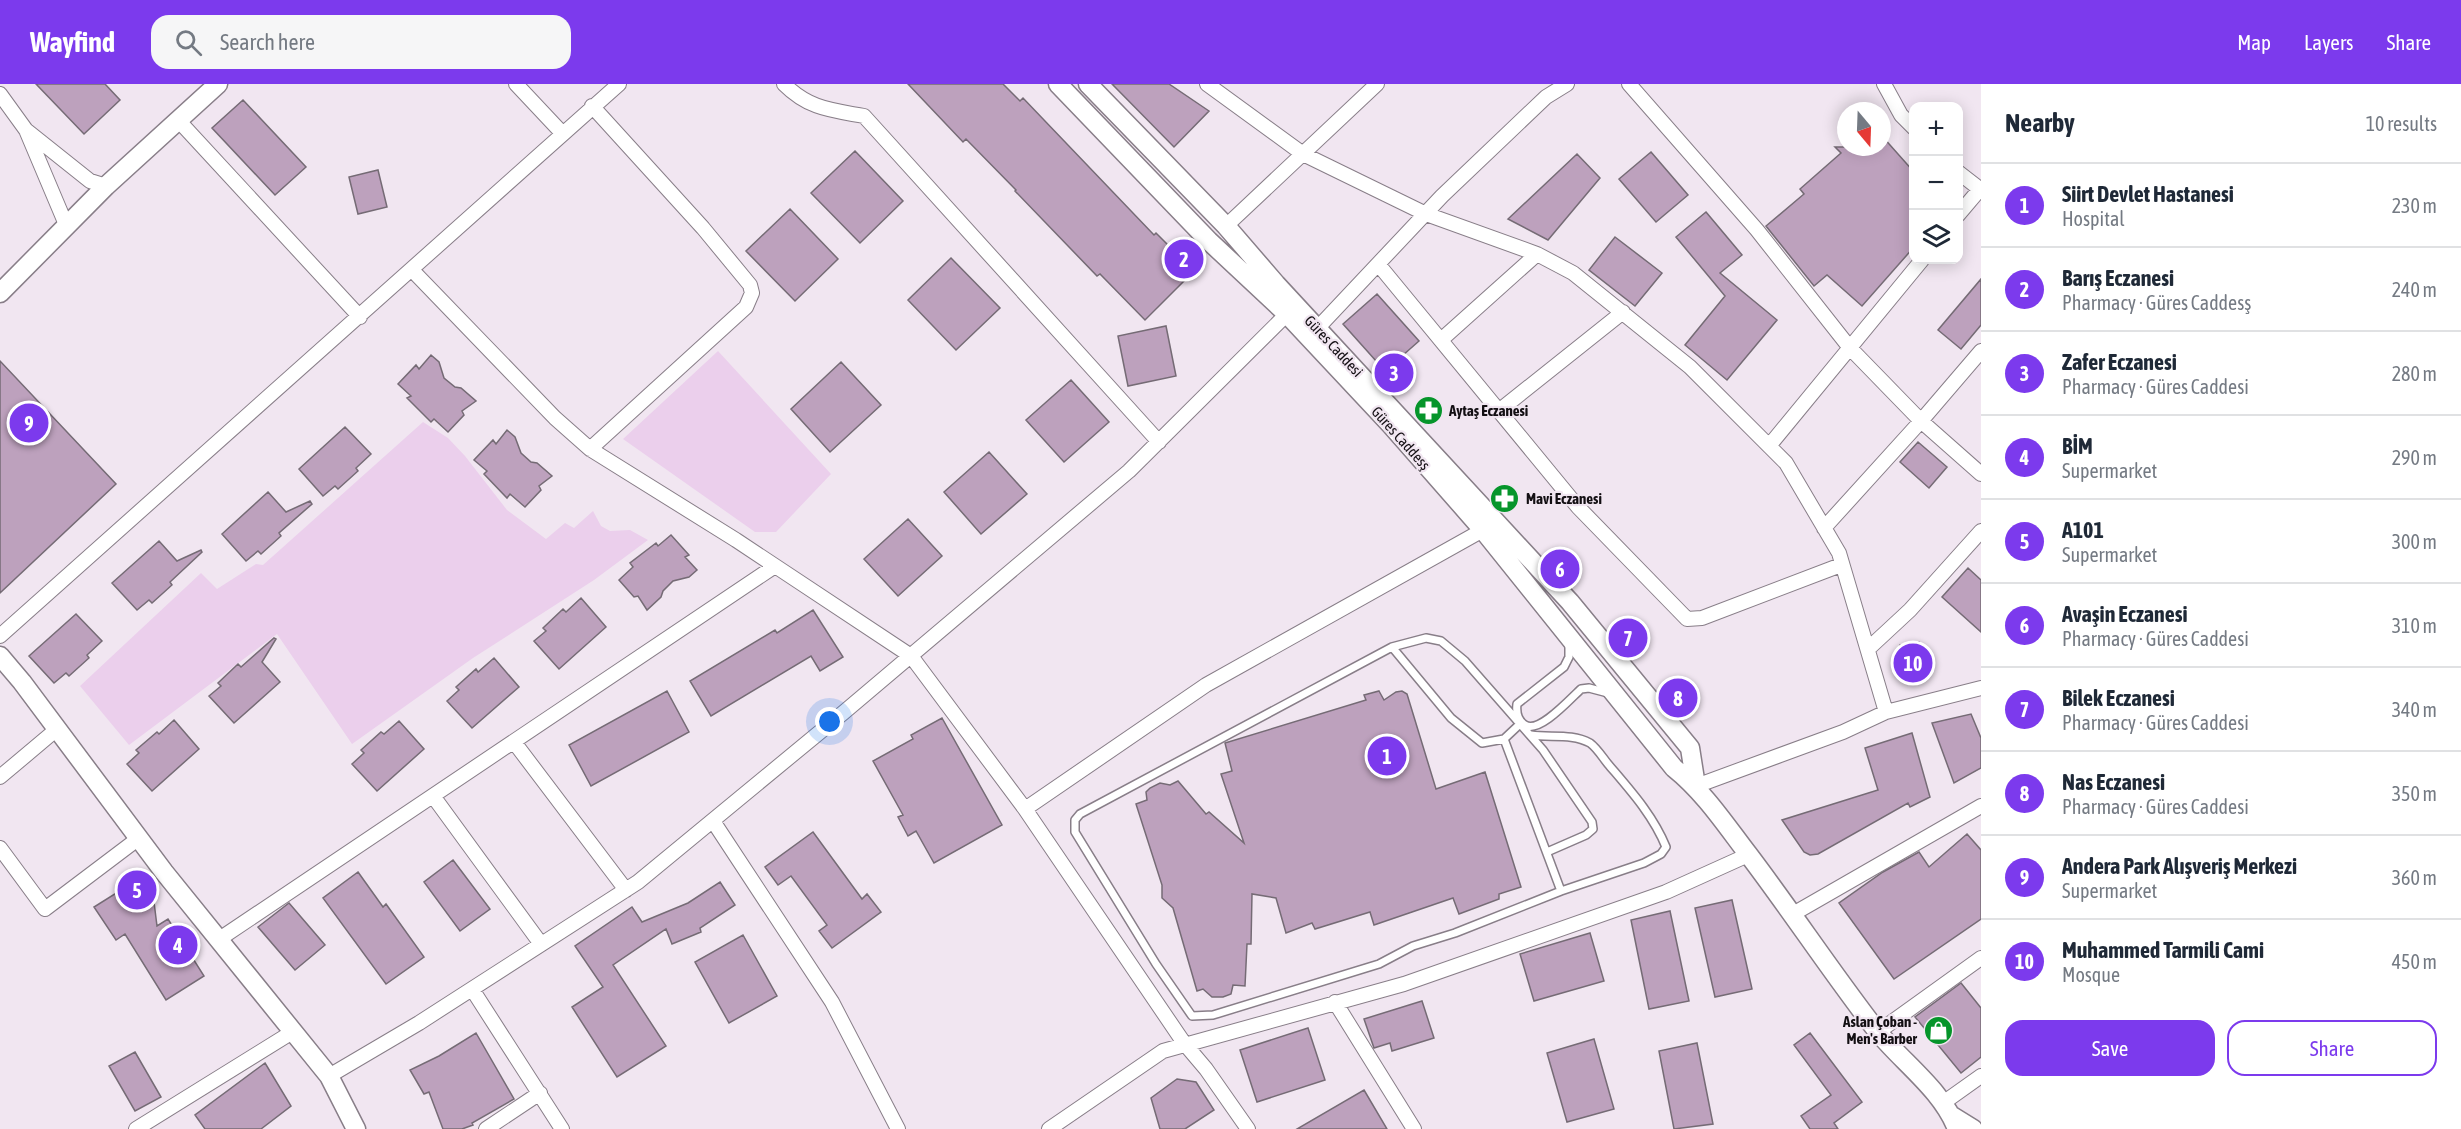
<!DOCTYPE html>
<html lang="en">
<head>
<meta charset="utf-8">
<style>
  body { margin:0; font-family:"Asap Condensed",sans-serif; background:#f6f6f7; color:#1f2937 }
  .controls { position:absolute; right:18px; top:18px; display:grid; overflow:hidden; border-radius:12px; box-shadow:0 3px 15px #0003 }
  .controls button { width:54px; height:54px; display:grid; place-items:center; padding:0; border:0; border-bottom:2px solid #e0e1e3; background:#fff; color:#1f2937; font:30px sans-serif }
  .compass { position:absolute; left:1837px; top:18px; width:54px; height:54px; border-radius:50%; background:#fff; box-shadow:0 3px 15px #0003; rotate:161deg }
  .you { position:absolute; left:830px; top:638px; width:21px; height:21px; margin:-15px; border:4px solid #fff; border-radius:50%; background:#1a73e8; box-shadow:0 0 0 9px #1a73e833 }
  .badge { display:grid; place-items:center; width:39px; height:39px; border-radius:50%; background:#7c3aed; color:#fff; font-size:20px; font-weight:700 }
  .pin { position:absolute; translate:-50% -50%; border:3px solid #fff; box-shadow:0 2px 6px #0006 }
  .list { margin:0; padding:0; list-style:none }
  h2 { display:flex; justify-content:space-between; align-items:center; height:78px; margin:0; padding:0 24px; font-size:26px }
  h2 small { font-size:20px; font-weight:400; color:#747a83 }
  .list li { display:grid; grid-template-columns:39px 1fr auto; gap:18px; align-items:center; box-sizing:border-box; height:84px; padding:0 24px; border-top:2px solid #e0e1e3 }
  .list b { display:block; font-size:22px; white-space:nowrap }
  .list p { margin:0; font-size:20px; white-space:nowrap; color:#747a83 }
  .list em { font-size:20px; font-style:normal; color:#747a83 }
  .actions { display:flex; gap:12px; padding:18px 24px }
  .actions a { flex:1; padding:14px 0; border:2px solid #7c3aed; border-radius:18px; text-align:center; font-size:21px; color:#7c3aed }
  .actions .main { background:#7c3aed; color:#fff }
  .icon { flex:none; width:33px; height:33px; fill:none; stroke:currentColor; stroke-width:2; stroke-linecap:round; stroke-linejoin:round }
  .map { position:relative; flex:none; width:1981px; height:1045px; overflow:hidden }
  header { display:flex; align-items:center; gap:36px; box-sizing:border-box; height:84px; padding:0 30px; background:#7c3aed; color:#fff }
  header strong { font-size:28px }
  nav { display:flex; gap:33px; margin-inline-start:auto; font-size:21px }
  .search { width:420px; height:54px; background:#f6f6f7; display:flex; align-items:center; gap:15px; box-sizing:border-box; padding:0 21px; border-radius:18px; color:#747a83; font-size:22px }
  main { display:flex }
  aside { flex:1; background:#fff }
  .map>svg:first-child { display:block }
</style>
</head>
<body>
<header>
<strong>Wayfind</strong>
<div class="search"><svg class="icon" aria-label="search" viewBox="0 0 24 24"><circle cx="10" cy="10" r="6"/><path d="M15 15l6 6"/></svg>Search here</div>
<nav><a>Map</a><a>Layers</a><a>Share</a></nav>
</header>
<main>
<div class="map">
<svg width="1981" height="1045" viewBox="0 0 1981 1045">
  <rect width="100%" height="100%" fill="#f1e6f1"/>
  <path fill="#ebcfec" d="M718,267L831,390L776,448H755L623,355Z
    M423,338L448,354L465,372L507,426L546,455L565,439L574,444L593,427L601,442L610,447L630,446L648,456L594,496L473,574L352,660L277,550L129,661L80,602L201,489L217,505L256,480L263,481Z"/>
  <path fill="#bda1bd" stroke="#756b75" stroke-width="1.5" d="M36,0H105L120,16L84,50Z
    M908,0H1003L1020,17L1023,14L1154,151L1156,149L1194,187L1145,236L1100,190L1097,192L1015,107L1016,106L966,55L963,58Z
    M1112,0H1169L1209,27L1174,63Z
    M243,16L306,83L275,111L212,44Z
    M1882,52L1914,88V163L1862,222L1827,191L1814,202L1766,142L1804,110L1800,105L1841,69L1835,63H1882Z
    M855,67L903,117L860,159L811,109Z
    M1651,68L1688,111L1656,138L1619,95Z
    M1577,70L1600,94L1548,156L1508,135Z
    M378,86L387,123L358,130L349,93Z
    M790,125L838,175L795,217L746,167Z
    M1706,128L1742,171L1720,189L1777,236L1727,296L1685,261L1725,212L1676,153Z
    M1615,153L1662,189L1635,222L1589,186Z
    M951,174L1000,224L956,266L908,216Z
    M1981,195V241L1961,265L1938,246Z
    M1377,210L1419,257L1385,287L1343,240Z
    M1166,242L1176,292L1128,302L1118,252Z
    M431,271L439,278L444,294L455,303L461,304L476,317L462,327L464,331L448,348L434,335L431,338L407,314L411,312L398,300L416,281L419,285Z
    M0,277L116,400L0,509Z
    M841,278L881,321L830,368L791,325Z
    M1071,296L1109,338L1064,378L1026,336Z
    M345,343L371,370L356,384L358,387L338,405L335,402L323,412L299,385Z
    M507,346L515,353L521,369L531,378L537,379L552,392L539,402L541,406L525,423L510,410L507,414L484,390L487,387L474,376L493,356L496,360Z
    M1918,358L1947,383L1929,404L1900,378Z
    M989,368L1027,410L981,450L944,408Z
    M268,408L286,428L310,417L312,420L279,449L281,452L261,470L258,467L246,477L222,450Z
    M908,435L942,472L898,512L864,475Z
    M671,451L689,471L685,473L697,486L689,493L673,497L663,507L661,513L647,526L638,512L634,513L619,496L633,483L630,479L656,459L658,462Z
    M159,457L177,477L201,466L202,468L170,498L172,501L152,519L149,516L137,526L112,499Z
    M1968,484L1981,496V548L1942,513Z
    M581,514L606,543L559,585L534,557L546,547L543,544L563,525L566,528Z
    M813,526L843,573L820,587L811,572L711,632L690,597L775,546L777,549Z
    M76,530L102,557L87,571L89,574L69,592L66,589L54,599L29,572Z
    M274,554L276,555L262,578L280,598L234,639L209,612L221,602L218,599L238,580L241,583Z
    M1919,558L1922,580L1905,585L1900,561Z
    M494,574L519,603L472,644L447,617L459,606L456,603L476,585L478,588Z
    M667,607L689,648L591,702L569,661Z
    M1379,607L1384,616L1396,608L1402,607L1407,610L1436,705L1485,688L1521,803L1499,810V815L1459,830L1453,814L1374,841L1370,828L1315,845L1312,839L1286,849L1276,814L1252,810L1251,860H1247L1245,902L1233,901L1231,910L1223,913H1212L1203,905L1197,907L1173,824L1162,814V801L1136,720L1147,716L1146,708L1150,704L1160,699L1170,701L1178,697L1206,730L1209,728L1244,759L1221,690L1232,687L1225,659L1366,616L1364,611Z
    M1971,630L1981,654V684L1954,699L1932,639Z
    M942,634L1002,741L934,779L916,747L908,752L898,733L903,731L873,677L913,655L911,651Z
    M174,636L199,665L152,707L127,680L139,669L136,666L157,648L159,650Z
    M399,637L424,665L377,707L352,680L364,669L361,666L381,648L384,650Z
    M1912,649L1930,713L1910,723L1908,719L1818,770L1810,771L1804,768L1782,736L1878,706L1865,664Z
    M813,748L862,815L867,810L881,828L832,864L819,847L827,841L791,792L778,801L765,783Z
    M1967,750L1981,766V835L1894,895L1839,819L1883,788L1919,768L1929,783Z
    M453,776L490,825L460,847L424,798Z
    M358,788L383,823L386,820L424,873L386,900L323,814Z
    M137,796L154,818L157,842L168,835L204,892L166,916L125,850L116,856L94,823Z
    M720,798L735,821L700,844L701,848L672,860L666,845L613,881L666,962L617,993L572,923L603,903L575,862L632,823L642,838L688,819Z
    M1732,816L1752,905L1715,913L1695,824Z
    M289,819L325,861L295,886L258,843Z
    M1670,827L1689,917L1649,925L1631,836Z
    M1590,849L1604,897L1534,917L1520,870Z
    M743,851L777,912L729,939L695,878Z
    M1961,899L1981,924V973L1961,989L1915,933Z
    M1422,917L1434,954L1392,967L1390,959L1374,964L1364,935Z
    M1308,944L1325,996L1257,1018L1240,966Z
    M476,949L514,1015L472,1039L473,1041L462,1045H443L429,1008L424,1010L410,986L439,972Z
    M1810,949L1862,1018L1834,1039L1838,1045H1810L1801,1032L1831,1011L1794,961Z
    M1594,955L1614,1025L1567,1038L1547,969Z
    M1697,959L1713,1040L1674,1045L1659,967Z
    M135,968L161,1013L135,1027L109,982Z
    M265,979L291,1022L261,1045H205L195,1031Z
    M1177,995L1196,998L1214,1026L1185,1045H1160L1151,1014Z
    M1364,1006L1387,1045H1297Z"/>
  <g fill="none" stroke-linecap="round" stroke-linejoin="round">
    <defs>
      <path id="service" d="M1569,558V573L1564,583L1517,620C1516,628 1517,636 1525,641C1539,650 1570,615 1581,605L1589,604L1608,609
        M1392,563L1451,634L1482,659L1504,655L1521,639
        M1531,651C1550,654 1572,649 1590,659C1597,664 1603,674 1608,680C1630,706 1653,731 1666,763L1661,770L1644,779L1561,807L1455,849L1413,862L1379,880L1213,931L1192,932L1156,880L1075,748V736L1080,730L1392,563L1426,554L1441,557L1465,577L1543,666L1592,738L1593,745L1586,751L1547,768
        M1504,655L1561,807"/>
      <path id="minor" d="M516,0L563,50
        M784,0C809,25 831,26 864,32L1159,358
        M1207,0L1303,70L1426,130L1537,170L1573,189L1690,283L1786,379L1839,469L1886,628
        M1629,0L1757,146L1850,264L1921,337L1981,390
        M1884,0L1901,31L1914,44
        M0,10L26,46
        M178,36L360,233
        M1958,88L1981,106
        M1958,131L1980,105
        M1226,142L1377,0
        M67,143L26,46L90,97L106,102
        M1378,180L1578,423L1687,535L1702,534L1841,481
        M412,186L555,334L590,365L736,456L911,572L1025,725L1184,959L1206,985L1248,1045
        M1312,250L1442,112L1546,13L1567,0
        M1441,256L1537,170
        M1500,326L1623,228
        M1769,362L1922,176
        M590,365L746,223L752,209L750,201L703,144L592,22
        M1824,444L1921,337L1981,267
        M0,552L619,0
        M1868,565L1910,526L1981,447
        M514,658L626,806
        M0,693L57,645
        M1696,702L1843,648L1886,628L1981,604
        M433,712L541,860
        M1025,725L1206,601L1483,446
        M713,737L832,918L898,1045
        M0,764L45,825L139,754
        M1793,830L1981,722
        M218,856L775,482
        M472,905L562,1045
        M1335,918L1414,1045
        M1878,948L1981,874
        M329,992L419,939L638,798L843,629L1129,387L1287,230
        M1943,1019L1981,992
        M136,1045L294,947
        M486,1045L540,1009
        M1049,1045L1163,967L1404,900L1666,808L1748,771"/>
      <path id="tertiary" d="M1058,0L1209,157L1287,230L1391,341L1483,446L1674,684C1704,708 1725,740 1748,770C1792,828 1832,889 1877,947C1903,979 1942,1006 1957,1045
        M1088,0L1226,142L1276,200L1570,518L1690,664L1696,702
        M0,209L106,102L218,0
        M0,572L22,598L164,788L329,992L356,1045
        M1952,1032L1973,1045"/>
    </defs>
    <use href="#service" stroke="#887e88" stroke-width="10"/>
    <use href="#minor" stroke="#887e88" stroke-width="16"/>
    <use href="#tertiary" stroke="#887e88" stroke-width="21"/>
    <use href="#service" stroke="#fff" stroke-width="7"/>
    <use href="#minor" stroke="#fff" stroke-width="14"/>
    <use href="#tertiary" stroke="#fff" stroke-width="18"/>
  </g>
  <defs>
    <symbol id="pharmacy-disc" viewBox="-11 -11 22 22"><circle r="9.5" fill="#06952b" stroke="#f1e6f1"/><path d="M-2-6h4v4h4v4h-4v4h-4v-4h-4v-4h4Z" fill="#fff"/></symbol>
    <symbol id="shop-disc" viewBox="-11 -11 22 22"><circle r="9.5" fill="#06952b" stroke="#f1e6f1"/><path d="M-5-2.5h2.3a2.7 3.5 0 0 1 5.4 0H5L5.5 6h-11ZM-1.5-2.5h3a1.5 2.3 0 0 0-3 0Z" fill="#fff"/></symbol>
  </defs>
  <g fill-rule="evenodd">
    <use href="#pharmacy-disc" x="1412" y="310" width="33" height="33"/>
    <use href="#pharmacy-disc" x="1488" y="398" width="33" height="33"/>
    <use href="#shop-disc" x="1922" y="930" width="33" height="33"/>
  </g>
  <g text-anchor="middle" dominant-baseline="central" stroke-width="4.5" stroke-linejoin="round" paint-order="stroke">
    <g font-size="15" fill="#130f13" stroke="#f1e6f1">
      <text transform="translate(1334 262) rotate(47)">Güres Caddesi</text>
      <text transform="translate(1401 354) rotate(48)">Güres Caddesş</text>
    </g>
    <g font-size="15" font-weight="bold" fill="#130f13" stroke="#f1e6f1" text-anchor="start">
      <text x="1449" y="326">Aytaş Eczanesi</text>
      <text x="1526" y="414">Mavi Eczanesi</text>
      <text x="1917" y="937" text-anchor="end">Aslan Çoban -<tspan x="1917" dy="17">Men's Barber</tspan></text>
    </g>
  </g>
</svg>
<div class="controls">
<button>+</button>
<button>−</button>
<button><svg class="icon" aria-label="layers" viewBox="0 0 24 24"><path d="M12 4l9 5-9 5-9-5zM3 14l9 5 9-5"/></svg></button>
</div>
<svg class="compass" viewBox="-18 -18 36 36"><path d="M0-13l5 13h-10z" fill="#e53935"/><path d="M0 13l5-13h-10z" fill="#747a83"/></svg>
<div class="you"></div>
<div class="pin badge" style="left:1387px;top:672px">1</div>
<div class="pin badge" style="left:1184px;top:175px">2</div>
<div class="pin badge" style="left:1394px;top:289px">3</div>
<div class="pin badge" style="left:178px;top:861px">4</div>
<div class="pin badge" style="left:137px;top:806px">5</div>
<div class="pin badge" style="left:1560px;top:485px">6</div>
<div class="pin badge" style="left:1628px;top:554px">7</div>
<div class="pin badge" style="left:1678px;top:614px">8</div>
<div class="pin badge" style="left:29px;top:339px">9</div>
<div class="pin badge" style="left:1913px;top:579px">10</div>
</div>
<aside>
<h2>Nearby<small>10 results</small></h2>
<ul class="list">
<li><span class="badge">1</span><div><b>Siirt Devlet Hastanesi</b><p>Hospital</p></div><em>230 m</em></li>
<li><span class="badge">2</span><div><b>Barış Eczanesi</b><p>Pharmacy · Güres Caddesş</p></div><em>240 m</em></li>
<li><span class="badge">3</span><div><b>Zafer Eczanesi</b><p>Pharmacy · Güres Caddesi</p></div><em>280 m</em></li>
<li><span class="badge">4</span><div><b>BİM</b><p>Supermarket</p></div><em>290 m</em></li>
<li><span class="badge">5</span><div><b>A101</b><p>Supermarket</p></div><em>300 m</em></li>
<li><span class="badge">6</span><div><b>Avaşin Eczanesi</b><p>Pharmacy · Güres Caddesi</p></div><em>310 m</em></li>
<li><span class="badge">7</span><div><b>Bilek Eczanesi</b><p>Pharmacy · Güres Caddesi</p></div><em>340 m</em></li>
<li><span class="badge">8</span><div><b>Nas Eczanesi</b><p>Pharmacy · Güres Caddesi</p></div><em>350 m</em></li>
<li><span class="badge">9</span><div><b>Andera Park Alışveriş Merkezi</b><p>Supermarket</p></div><em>360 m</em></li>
<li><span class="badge">10</span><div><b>Muhammed Tarmili Cami</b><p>Mosque</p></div><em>450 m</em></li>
</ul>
<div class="actions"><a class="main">Save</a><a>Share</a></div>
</aside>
</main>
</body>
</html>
